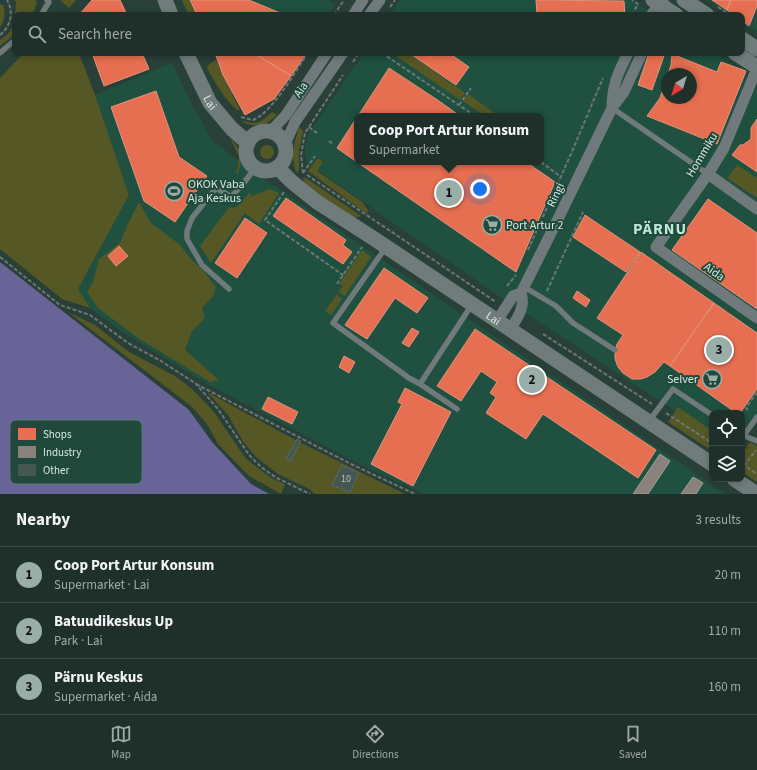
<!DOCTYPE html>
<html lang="en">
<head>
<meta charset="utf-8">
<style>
  body { margin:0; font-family:"Source Sans 3",sans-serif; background:#2c3c36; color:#f1f3f6 }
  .controls { position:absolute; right:12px; bottom:12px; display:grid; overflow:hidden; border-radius:8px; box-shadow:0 2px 6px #0003 }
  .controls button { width:36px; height:36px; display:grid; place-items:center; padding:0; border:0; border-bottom:1px solid #3c4b47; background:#1f302a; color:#f1f3f6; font:20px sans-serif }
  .compass { position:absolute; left:661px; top:68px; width:36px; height:36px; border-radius:50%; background:#1f302a; box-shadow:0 2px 6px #0003; rotate:218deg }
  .you { position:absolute; left:480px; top:189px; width:14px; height:14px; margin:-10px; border:3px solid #fff; border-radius:50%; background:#1a73e8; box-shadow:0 0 0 6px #1a73e833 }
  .badge { display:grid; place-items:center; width:26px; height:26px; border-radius:50%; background:#98aea6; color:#111; font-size:13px; font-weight:700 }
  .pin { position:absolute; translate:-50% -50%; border:2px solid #fff; box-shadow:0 1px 4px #0006 }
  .popup { position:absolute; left:354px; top:113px; width:190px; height:52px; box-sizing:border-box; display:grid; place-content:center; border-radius:8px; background:#1f302a; filter:drop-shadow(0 1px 3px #0005); font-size:13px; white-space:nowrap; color:#a1a9a8 }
  .popup b { font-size:15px; color:#f1f3f6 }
  .popup::after { content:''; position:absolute; left:50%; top:100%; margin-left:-8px; border:8px solid transparent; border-top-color:#1f302a }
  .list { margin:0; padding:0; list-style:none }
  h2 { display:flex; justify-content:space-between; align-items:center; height:52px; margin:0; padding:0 16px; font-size:17px }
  h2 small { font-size:13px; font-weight:400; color:#a1a9a8 }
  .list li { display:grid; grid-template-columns:26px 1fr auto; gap:12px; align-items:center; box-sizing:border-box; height:56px; padding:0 16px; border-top:1px solid #3c4b47 }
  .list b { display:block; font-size:15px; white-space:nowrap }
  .list p { margin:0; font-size:13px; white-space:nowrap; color:#a1a9a8 }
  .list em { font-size:13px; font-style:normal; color:#a1a9a8 }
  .icon { flex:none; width:22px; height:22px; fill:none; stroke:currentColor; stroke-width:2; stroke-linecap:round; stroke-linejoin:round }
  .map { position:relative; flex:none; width:757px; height:494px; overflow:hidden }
  .search { position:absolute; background:#1f302a; box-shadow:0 2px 6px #0003; left:12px; right:12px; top:12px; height:44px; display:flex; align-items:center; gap:10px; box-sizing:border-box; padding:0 14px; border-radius:8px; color:#a1a9a8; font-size:15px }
  .sheet { height:220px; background:#1f302a }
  nav { display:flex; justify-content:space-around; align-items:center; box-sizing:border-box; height:56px; border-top:1px solid #3c4b47; background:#1f302a; font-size:11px; color:#a1a9a8 }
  nav a { display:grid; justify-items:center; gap:2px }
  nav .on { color:#98aea6 }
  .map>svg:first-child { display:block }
</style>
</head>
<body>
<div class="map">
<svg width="757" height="494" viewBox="0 0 757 494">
  <rect width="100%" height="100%" fill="#294038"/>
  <path fill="#1f5040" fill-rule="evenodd" d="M181,0H329L335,5L328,15H188Z
    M400,0H630L654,15H390Z
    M707,0H757V31L742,22V15H731Z
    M364,53H714L747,74L726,142L753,81L757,84V417L742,438V413H712V435L493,292L307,163L305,147L309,132ZM667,74H691V98H667ZM357,116H541V162H357Z
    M172,63L191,103L213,141L251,170L725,494H424L369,469L205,383L121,331L90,308L78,289L129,195L95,95Z"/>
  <path fill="#555824" d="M14,0H36L37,3L32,15H15L16,2Z
    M60,0H76L69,8Z
    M182,0H189L196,15H189Z
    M0,4L4,6C5,14 5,21 0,27Z
    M15,16V34L0,46V40C10,34 13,27 15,16Z
    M24,53H79L95,95L129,195L78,289L90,308L62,299L0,249V78Z
    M398,53H408L465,93L460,100L396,56Z
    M216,60L240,110H237C224,98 216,84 207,68L208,65Z
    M468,94L499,116H485L463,101Z
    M272,112L277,115C265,126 258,128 242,122L243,121C258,125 261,122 272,112Z
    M299,127L303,131L299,151V170L297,173C289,160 295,140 299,127Z
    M230,138C242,149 242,160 238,174L236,173L238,166L239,156Z
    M260 152a7 7 0 1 1 14 0a7 7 0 1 1-14 0Z
    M318,158L323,162L317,171L362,202L368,210L367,214L308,171Z
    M737,165L757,178V198L727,178Z
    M303,178H306L361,216L354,218L344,213L304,183Z
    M269,189L279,193L259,224L245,213L211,263L200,246L229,207L232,208L238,206L249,193L252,196Z
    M139,202L151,223L179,244L192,260L203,270L216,287L214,295L202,308L205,318L192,331L185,350L219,380L210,382L138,338L98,308L87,292L93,282L99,259L120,243L127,226Z
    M362,250L371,257L345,296L338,292L343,286L339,284Z
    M337,294L342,299L331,315L325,311Z
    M68,312L95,325L129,352L175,376L192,389L214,412L246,459L271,478L285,484L281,494L249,476L218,444L207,424L191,406Z
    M207,392L299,442L405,494H315L309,489L278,474L256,457L244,443L228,415Z
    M678,407L712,431V451L668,422Z
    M750,442L757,446V482L742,472V454Z"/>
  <path fill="#696497" d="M0,262L189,410L212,442L251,484L269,494H0Z"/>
  <path fill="#e76f51" stroke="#e1947c" d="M92,0H120L127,15H79Z
    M190,0H249L285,15H197Z
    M536,0L624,1L625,15H537Z
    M712,0H731L727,10Z
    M731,0H757V6L749,26L742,21V15H734L727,10Z
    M92,53H142L149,69L104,86Z
    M215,53H254L291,76L274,99L245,115L223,75Z
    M254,53H307L291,76Z
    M409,53H449L469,67L456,85Z
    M649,53H665L652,90L638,85Z
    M672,54L717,72L721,62L746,71L717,144L647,116L660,98L667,77V98H691V74H668L671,65Z
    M389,68L439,101L460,116H358Z
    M156,91L179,157L207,176L175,222L144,201L111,107Z
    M357,117V162H526L555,182L516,272L510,268L354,160L337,148Z
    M757,119V172L732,155L740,145H743L751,139V128Z
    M286,198L346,240L343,245L352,252L343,264L273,216Z
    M708,199L757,233V309L672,250Z
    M585,215L640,252L626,272L573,237Z
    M245,218L267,233L237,278L215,263Z
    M119,246L128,256L116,266L108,256Z
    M641,252L714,303L670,366L664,362L655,372L647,377L641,379H632L623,373L618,367L615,359V350L617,344L623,335L597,318Z
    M384,268L428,298L417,313L395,298L367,339L345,325Z
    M577,291L590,300L586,307L573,298Z
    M714,303L757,333V389L740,413H736L670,366Z
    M412,328L419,332L409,347L402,343Z
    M475,329L656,450L638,478L543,414L526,439L486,413L496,397L490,393L497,382L481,371L461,401L437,386Z
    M344,356L355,362L349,373L339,367Z
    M405,388L451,412L413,486L371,464L402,404L398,402Z
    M268,397L298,412L292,424L262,409Z"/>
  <path fill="#8a817c" stroke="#a0a09a" d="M660,454L670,461L648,494H633Z
    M693,477L703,483L696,494H681Z"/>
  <path fill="#455750" stroke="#566862" d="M297,439L301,441L290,462L286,459Z
    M342,465L359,473L350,493L332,485Z"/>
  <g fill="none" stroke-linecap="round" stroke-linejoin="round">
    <path stroke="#6c7675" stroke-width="2" stroke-dasharray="4 2" stroke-linecap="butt" d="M390,7L395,0
      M718,7L731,15
      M334,15L344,0
      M632,15L638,4L632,0
      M742,22L749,26
      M0,35C11,26 14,12 7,0
      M382,53L475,116
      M353,62L359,53
      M459,105L471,88
      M241,117L253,120C272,113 296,70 308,53
      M309,127L317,133
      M329,141L333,144
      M541,162L561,177
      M303,173L301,155L305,133L343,75
      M303,173L315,156
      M307,175L496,302
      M284,192L265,220L343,275
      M528,250L571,154L603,78
      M0,257L60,305L90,315L128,343L161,361L195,383L218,409L249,455L261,467L275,477L310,494
      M337,284L362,247
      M507,286L516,275
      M547,291L583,212
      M543,334L652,404
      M196,384L353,465L415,494
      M748,410L746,408L757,392
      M666,413L712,443
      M742,464L757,474
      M744,466L756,450"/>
    <path stroke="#70797b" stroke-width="5.5" d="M41,15L49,2L47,0
      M0,53L15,40
      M612,108L708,174
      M386,247L333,323L409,378L420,384L471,306
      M524,287L556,306L573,323L615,350
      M229,289L202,265L187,239V231L192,218L216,188L230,196H232L243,184L255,168
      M420,384L457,409
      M649,421L673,389L712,415
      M742,435L757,441
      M742,438L757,417"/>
    <path stroke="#70797b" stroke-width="11" d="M353,15L363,0
      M369,15L380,0
      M651,15L663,0
      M757,68L724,148L708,174L656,247L757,318
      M612,108C612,85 618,73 628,53
      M270,132L286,115L327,53
      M285,144L295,122L343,53
      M708,174L757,209
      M497,321L513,296L521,293L558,219L612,108L624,92L642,53
      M510,330C517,318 526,307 521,293"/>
    <g stroke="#707c7c" stroke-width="15">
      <path d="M165,0L171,15"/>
      <path d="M653,0L676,15"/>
      <path d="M684,0L707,15"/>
      <path d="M742,39L757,49"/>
      <path id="s1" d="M186,53L210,103L232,129L248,143"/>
      <path d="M735,53L757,67"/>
      <circle cx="266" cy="151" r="20"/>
      <path id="s2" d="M278,168L292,182L317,202L373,238L712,464"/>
      <path d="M734,479L757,494"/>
    </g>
  </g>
  <defs>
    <symbol id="stadium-ring" viewBox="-11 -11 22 22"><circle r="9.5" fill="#20493c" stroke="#98aea6" stroke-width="1.5"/><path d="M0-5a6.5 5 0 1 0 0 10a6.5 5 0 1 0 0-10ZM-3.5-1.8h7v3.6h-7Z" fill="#98aea6"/></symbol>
    <symbol id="supermarket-ring" viewBox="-11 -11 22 22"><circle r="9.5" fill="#20493c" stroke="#98aea6" stroke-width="1.5"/><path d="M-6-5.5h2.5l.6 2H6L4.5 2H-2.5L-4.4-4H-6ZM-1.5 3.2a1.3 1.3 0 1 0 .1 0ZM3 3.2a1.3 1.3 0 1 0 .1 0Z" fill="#98aea6"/></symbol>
  </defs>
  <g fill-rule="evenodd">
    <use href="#stadium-ring" x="163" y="180" width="22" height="22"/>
    <use href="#supermarket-ring" x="481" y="214" width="22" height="22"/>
    <use href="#supermarket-ring" x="701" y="368" width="22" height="22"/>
  </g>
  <g text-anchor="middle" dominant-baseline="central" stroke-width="4" stroke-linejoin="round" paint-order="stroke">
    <g font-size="10" fill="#b0c5bd">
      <text x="346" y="479">10</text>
    </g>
    <g font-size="12" fill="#d4eae1" stroke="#20493c">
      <text transform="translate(301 90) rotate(-55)">Aia</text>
      <text stroke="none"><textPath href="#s1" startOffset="55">Lai</textPath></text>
      <text transform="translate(702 155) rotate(-59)">Hommiku</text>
      <text transform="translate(556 195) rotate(-65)">Ringi</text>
      <text transform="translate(714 272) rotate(35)">Aida</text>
      <text stroke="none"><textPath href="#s2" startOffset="263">Lai</textPath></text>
    </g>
    <g font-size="12" fill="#d4eae1" stroke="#20493c" text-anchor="start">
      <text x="188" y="184">OKOK Vaba<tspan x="188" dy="14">Aja Keskus</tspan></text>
      <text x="506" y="225">Port Artur 2</text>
      <text x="698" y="379" text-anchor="end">Selver</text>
    </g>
    <g font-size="16" font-weight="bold" letter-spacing="1" fill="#bbe8d7" stroke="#20493c">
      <text x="660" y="229">PÄRNU</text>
    </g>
  </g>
  <rect x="10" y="420" width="132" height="64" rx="6" fill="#20493c" stroke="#56796e" stroke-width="1"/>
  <rect x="18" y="428" width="18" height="12" fill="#e76f51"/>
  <rect x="18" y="446" width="18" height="12" fill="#8a817c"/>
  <rect x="18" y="464" width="18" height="12" fill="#455750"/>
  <g font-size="11" fill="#d4eae1">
    <text x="43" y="438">Shops</text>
    <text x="43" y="456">Industry</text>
    <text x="43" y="474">Other</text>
  </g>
</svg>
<div class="controls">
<button><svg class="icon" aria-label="locate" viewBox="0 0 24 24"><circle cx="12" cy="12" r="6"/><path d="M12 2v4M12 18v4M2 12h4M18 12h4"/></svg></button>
<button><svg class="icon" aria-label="layers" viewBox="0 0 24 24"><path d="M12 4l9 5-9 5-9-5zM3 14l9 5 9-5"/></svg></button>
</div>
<svg class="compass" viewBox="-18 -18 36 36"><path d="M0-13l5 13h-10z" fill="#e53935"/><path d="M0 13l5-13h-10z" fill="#a1a9a8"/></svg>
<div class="you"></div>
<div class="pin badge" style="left:449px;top:193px">1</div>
<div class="popup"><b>Coop Port Artur Konsum</b>Supermarket</div>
<div class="pin badge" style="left:532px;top:380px">2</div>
<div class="pin badge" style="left:719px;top:350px">3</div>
<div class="search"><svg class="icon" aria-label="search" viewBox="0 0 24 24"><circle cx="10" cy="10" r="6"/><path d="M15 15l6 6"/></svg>Search here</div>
</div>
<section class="sheet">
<h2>Nearby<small>3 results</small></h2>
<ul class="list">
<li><span class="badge">1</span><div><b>Coop Port Artur Konsum</b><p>Supermarket · Lai</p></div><em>20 m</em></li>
<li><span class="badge">2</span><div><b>Batuudikeskus Up</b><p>Park · Lai</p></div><em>110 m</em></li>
<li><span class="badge">3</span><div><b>Pärnu Keskus</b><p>Supermarket · Aida</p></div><em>160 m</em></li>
</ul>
</section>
<nav>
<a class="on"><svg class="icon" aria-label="map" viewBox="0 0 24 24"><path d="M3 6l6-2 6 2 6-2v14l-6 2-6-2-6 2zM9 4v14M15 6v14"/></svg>Map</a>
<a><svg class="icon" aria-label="directions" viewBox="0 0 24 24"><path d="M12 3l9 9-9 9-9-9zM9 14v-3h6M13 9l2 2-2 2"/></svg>Directions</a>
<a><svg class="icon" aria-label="saved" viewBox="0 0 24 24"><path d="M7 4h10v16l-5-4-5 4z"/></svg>Saved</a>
</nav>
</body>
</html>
